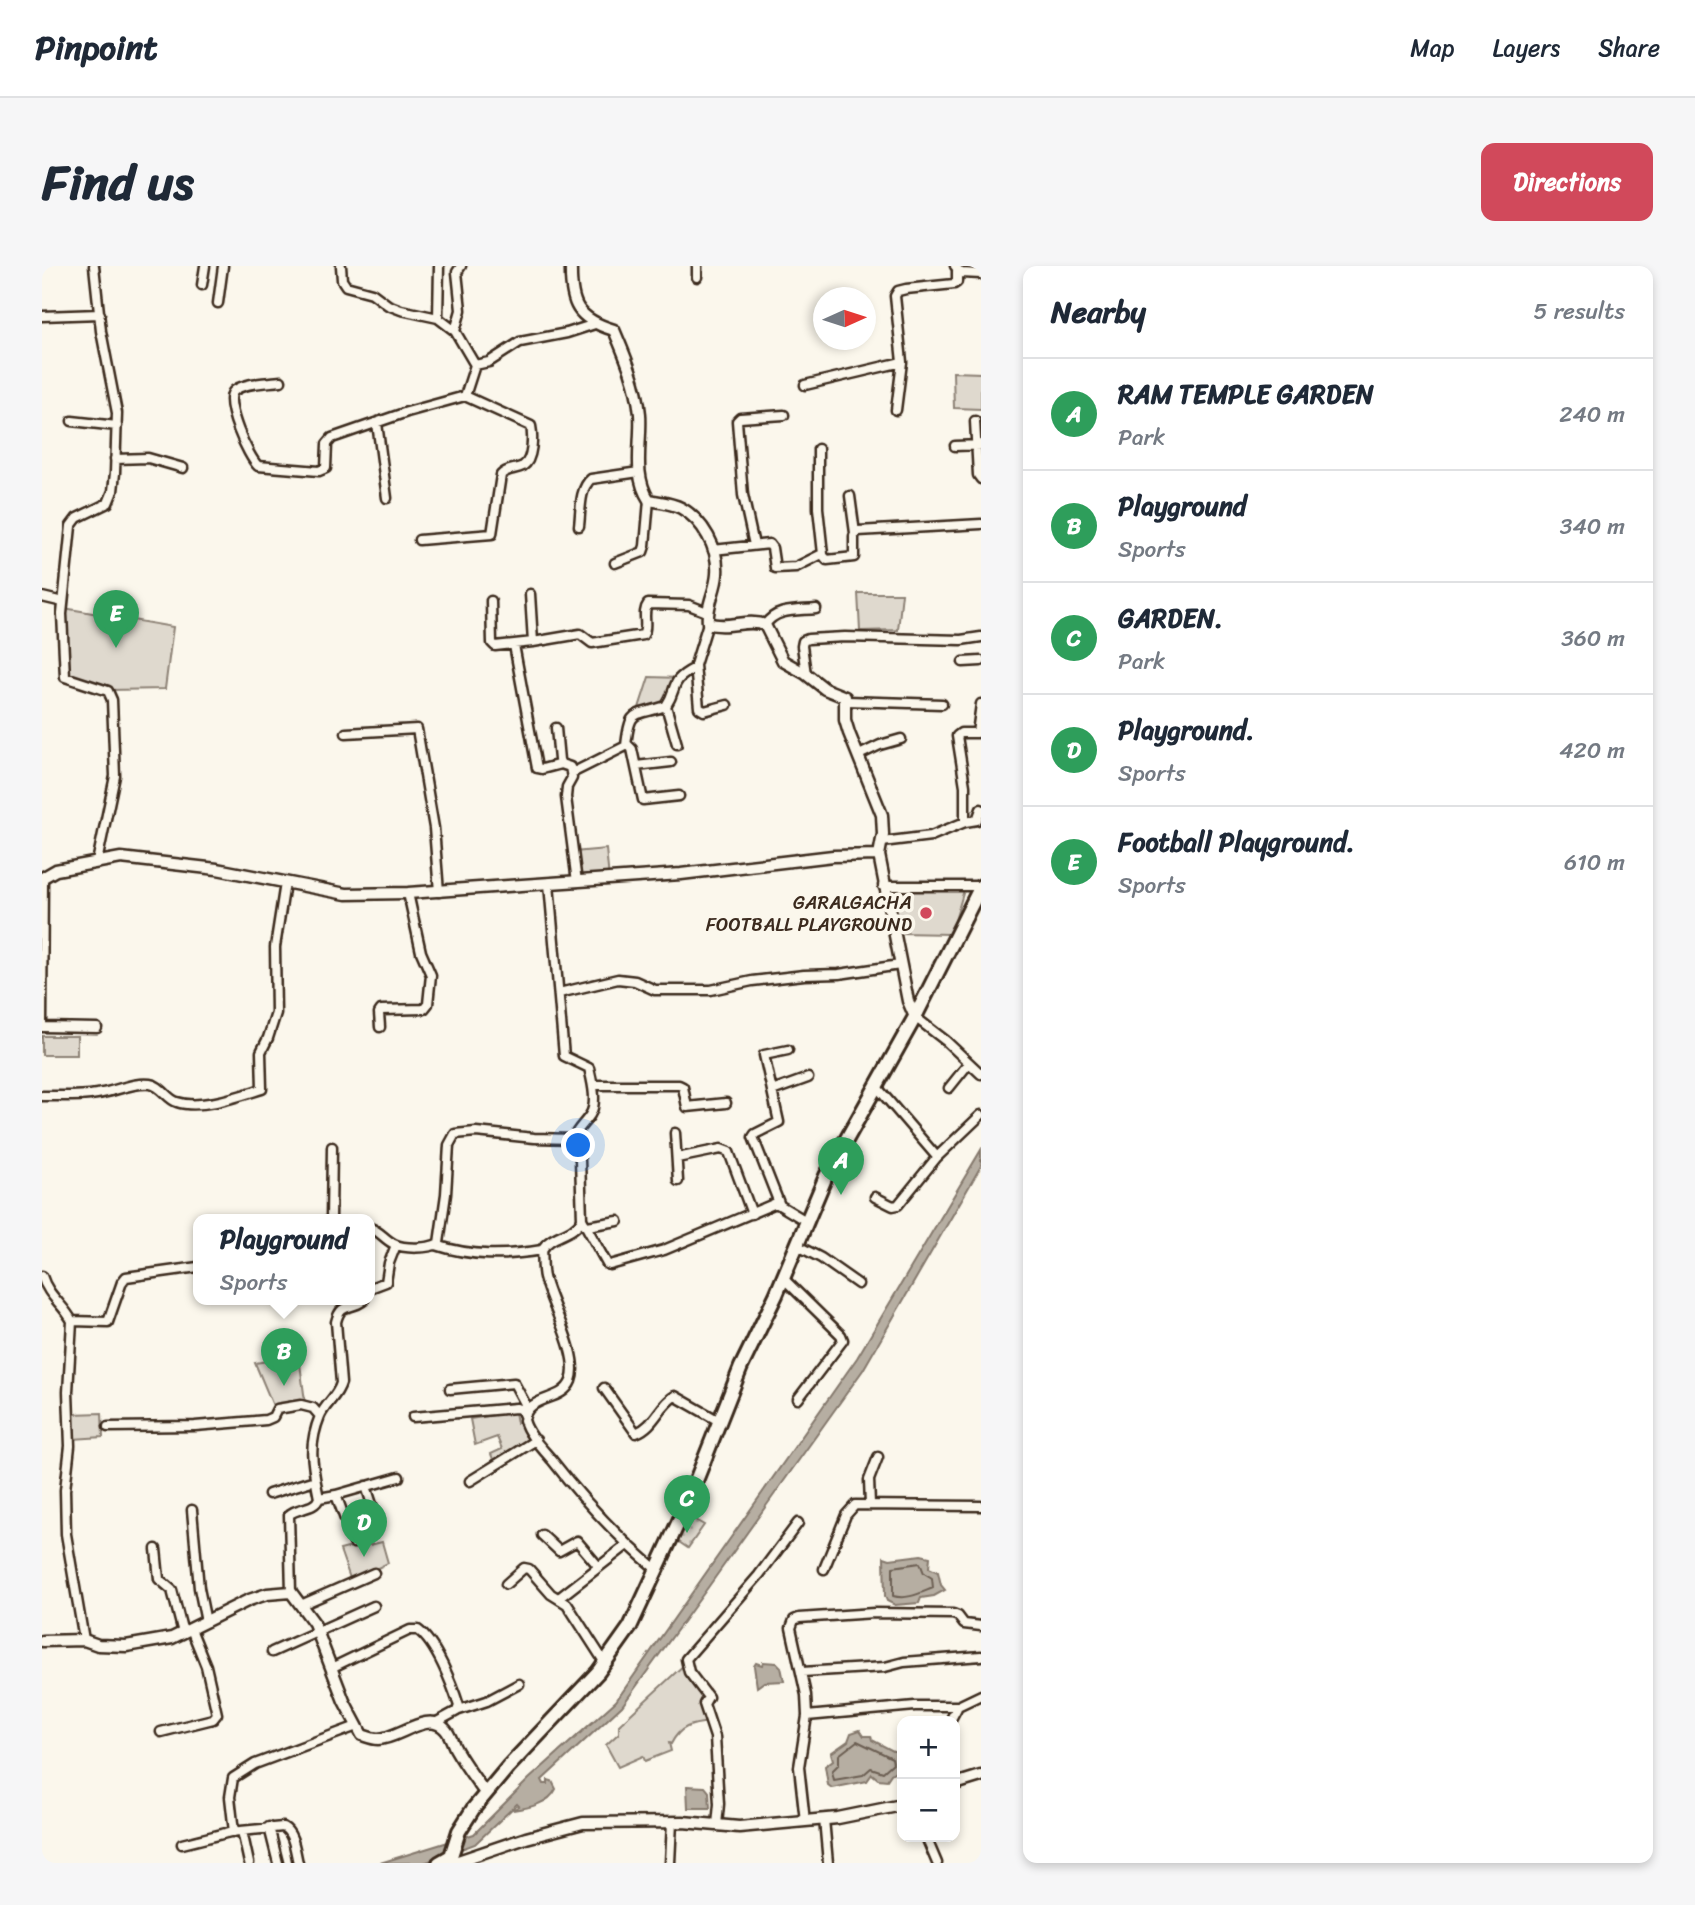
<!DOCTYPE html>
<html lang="en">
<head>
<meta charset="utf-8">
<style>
  body { margin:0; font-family:Sriracha,sans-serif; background:#f6f6f7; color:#1f2937 }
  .controls { position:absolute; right:21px; bottom:21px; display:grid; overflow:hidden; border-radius:14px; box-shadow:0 4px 10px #0003 }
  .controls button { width:63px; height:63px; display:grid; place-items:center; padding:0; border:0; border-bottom:2px solid #e0e1e3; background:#fff; color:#1f2937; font:35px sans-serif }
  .compass { position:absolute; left:771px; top:21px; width:63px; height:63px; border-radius:50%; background:#fff; box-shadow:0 4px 10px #0003; rotate:87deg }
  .you { position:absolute; left:537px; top:880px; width:24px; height:24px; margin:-18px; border:5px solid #fff; border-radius:50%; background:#1a73e8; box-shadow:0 0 0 10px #1a73e833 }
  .badge { display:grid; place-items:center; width:46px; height:46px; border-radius:50%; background:#d1495b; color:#fff; font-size:23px; font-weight:700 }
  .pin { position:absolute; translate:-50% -58px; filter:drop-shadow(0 2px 4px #0008) }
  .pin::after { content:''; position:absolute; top:37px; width:24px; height:21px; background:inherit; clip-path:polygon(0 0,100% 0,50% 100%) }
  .popup { position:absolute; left:151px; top:948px; width:182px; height:91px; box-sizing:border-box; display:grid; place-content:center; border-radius:14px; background:#fff; filter:drop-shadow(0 2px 5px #0005); font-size:23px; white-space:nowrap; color:#747a83 }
  .popup b { font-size:26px; color:#1f2937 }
  .popup::after { content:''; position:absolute; left:50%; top:100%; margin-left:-14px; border:14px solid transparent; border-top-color:#fff }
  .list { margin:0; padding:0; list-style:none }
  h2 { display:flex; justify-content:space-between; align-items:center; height:91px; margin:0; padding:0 28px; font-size:30px }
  h2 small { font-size:23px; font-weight:400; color:#747a83 }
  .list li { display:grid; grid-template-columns:46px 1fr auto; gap:21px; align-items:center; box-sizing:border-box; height:112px; padding:0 28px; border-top:2px solid #e0e1e3 }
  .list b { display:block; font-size:26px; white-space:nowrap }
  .list p { margin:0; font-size:23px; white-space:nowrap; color:#747a83 }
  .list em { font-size:23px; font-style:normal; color:#747a83 }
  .map { position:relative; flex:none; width:939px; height:1597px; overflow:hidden; border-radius:14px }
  header { display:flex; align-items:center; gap:42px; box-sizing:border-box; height:98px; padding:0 35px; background:#fff; border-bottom:2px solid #e0e1e3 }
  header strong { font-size:33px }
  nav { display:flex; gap:38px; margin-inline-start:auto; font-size:24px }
  .intro { display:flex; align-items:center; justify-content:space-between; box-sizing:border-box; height:168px; padding:0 42px }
  h1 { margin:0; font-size:49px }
  .button { padding:18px 32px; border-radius:14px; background:#d1495b; color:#fff; font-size:24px; font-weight:700 }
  main { display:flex; gap:42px; padding:0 42px }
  aside { flex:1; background:#fff; border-radius:14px; box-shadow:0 4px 10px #0003 }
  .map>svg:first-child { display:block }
</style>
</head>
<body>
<header>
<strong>Pinpoint</strong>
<nav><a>Map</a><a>Layers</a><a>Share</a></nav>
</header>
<div class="intro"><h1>Find us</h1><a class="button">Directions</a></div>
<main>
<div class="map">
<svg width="939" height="1597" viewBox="0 0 939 1597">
  <defs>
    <pattern id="garden-dots" width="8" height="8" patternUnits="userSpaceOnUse" patternTransform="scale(1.75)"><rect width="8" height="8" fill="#dfd9ce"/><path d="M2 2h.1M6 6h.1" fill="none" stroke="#c0bab0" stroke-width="1.8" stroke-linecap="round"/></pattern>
  </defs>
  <rect width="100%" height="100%" fill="#fbf7ec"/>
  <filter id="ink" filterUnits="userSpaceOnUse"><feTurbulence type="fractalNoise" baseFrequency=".0143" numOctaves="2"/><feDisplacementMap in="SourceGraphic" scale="14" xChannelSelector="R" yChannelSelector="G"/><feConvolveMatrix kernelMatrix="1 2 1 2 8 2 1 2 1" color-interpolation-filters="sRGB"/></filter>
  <g filter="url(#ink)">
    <path fill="url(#garden-dots)" stroke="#8d8276" stroke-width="2" d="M648,1251L662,1259L646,1282L634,1274L637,1260L641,1261Z"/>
    <path fill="#dfd9ce" stroke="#8d8276" stroke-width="2" d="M911,106L939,107V143L912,142Z
      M816,327H860L856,364L818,365Z
      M22,342L131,361L123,423L67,424L23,411Z
      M607,411L638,412L628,445H596Z
      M564,583L567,613L535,616L532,586Z
      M855,622L922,624L909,668L856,667L848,627Z
      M0,770H35V789H0Z
      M257,1090L264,1143L234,1147L213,1097Z
      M473,1146L475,1157L481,1156L493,1176L454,1201L449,1188L460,1183L455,1171L433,1179L428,1153Z
      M60,1147L61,1171L31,1173L30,1148Z
      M340,1276L346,1297L309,1315L298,1284L325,1277L328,1279Z
      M645,1396L666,1431L663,1438L668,1456C649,1458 638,1460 629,1478L627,1477L629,1485L603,1495L601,1490L576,1501L564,1479L577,1467V1459Z"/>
    <path fill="#b6aea2" stroke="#85796d" stroke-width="2" d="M939,884V900L821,1104L667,1320L580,1440L500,1514L502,1518H506V1514L510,1515L514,1523C507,1538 486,1542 471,1544L477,1540L475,1538L433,1578L382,1597H338L432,1568L487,1513L574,1435L815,1092Z
      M879,1289L888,1291L887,1302L896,1306L899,1319L903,1324L892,1330L879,1332L877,1337L853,1339L845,1335L843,1330L842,1291L848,1293Z
      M721,1396L735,1397L739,1401L742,1415L722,1416L715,1421L712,1400L714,1397L720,1399Z
      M818,1464L822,1470H829L830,1474L851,1485H858L860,1489V1501L849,1508L845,1514L836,1513L830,1508L825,1515L790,1522L786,1519L783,1500L791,1494L789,1487L806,1475L809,1467Z
      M645,1520L663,1521L667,1526L668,1542H646Z"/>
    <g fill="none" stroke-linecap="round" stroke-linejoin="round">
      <path stroke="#6c5f53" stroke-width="2" d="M878,1297L882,1307L890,1312L891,1322C878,1327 865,1334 851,1330V1301Z
        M815,1475L850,1492L851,1497L841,1506L829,1502L821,1509L792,1514L790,1505L797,1498V1489Z"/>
      <defs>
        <path id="minor" d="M52,0L59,65L75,147L73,207L71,225L66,237L35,252L29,260L20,348L23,411L66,425L70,434L73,510L55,596
          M299,0L300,14L304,20L330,27L346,39L359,44L396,52
          M397,0L396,52L413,65L433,99L447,96L478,76L525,67L553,58
          M655,0V11
          M913,0L919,7L939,8
          M160,19L163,0
          M176,37L181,0
          M0,50L58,48
          M413,65L419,44L415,6L419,0
          M239,115C226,117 200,116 191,126C182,137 206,191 216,200L277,205L284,202L285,178L290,172L365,146L423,130L433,99
          M763,119L860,96
          M854,144L860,96L853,30L856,25L864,23L912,18L915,16V5
          M30,155L75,160
          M933,155L936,209L939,213
          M335,157L345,232
          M913,180L939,179
          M776,183V242L781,288
          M73,193L106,192L141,202
          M808,230L813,267
          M537,260C539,245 537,223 549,213L597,206
          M377,274L450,268L459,209C465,202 473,204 481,200C491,194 491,170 489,160L423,130
          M712,279L701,229L695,155L698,152L742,149
          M671,284L727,278L730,282L733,302L754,301L780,288L785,294L812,291V270L816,265L939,258
          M573,297L601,286L603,280L607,234
          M488,328L491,376
          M0,331L21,336
          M449,335L450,377L453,380L491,376L538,368L550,377L601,369C607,360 599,347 606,338L647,339L665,346
          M666,357L653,399L657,442L662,445L685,439
          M723,359C734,342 755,345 774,343
          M472,379L495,502L500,503L519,498
          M921,396L939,395
          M764,408L760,380L761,375L766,373L803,371L919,374L939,371
          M805,435L900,438
          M624,440L635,478
          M514,462L517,494L519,498L528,501L530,512L525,521L524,531L535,616
          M304,467L375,463L392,562L397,626
          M584,480C588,441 592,451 624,440C637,420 626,416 653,402
          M817,489L838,479L859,473
          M594,500L629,496
          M530,507L586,479L590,483L601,534L637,530
          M923,556V520L915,470L919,467H935L939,438
          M840,576L889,570L923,556L935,554L939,543
          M507,618L522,790L547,802C550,815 556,837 548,849C543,857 535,863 531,873L538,894L540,953C531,970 508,968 500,984C501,993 500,1003 502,1011C508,1038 539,1090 529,1115C520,1137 486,1128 482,1154C486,1169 500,1182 510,1194C542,1235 575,1271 615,1304
          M841,620H939
          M517,727L576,713L593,715L613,724H669L710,715L762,709L797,708L858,699
          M873,751L904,775L939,808
          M0,760L1,611
          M0,761L55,762
          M338,761L337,747L339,744L382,743L386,738L389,709L379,686L366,627
          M551,819H637L641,821L645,841L684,837
          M907,822L927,797
          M730,825L766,812
          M0,830C18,830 37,831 55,828C72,826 90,816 108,818C119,819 125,833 135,836C159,844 197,830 220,823L219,786L226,772L234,747L233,681L243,617
          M633,867L636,915
          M895,891L939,849
          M635,892L679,883L687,886L710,948
          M833,931L851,940L856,939L895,891L834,820
          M737,937L711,871L713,868L737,856L722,789L746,784
          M540,953L565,998L568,999L622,984L734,937L764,955
          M289,954L290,881
          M545,960L576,955
          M328,962C338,965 342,973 352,978C362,983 387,983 397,977L404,928L407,879L413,868L434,866L492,872L531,873
          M394,979C430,991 463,990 500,984
          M754,979L779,992L816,1018
          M0,1010C6,1030 21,1038 30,1055L26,1126L28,1180L23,1224L24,1268L42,1374
          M741,1012L799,1069L801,1074L756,1133
          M328,1022L344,1016L347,997L354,979
          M30,1055L66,1056L80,1016L84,1011L156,1001
          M562,1122L594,1167C613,1160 617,1139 633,1130L677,1155
          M408,1123L472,1117L486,1143
          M371,1151L474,1142L479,1143L482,1150
          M66,1161L153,1160L224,1154L231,1151L235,1143L259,1139L271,1142L278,1150
          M428,1215L494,1174
          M324,1220L336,1257
          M227,1228L273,1214
          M294,1229L357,1211
          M277,1232L294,1229L312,1277
          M828,1238L827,1214L836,1191
          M150,1244L157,1322L164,1356
          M500,1269L517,1285L535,1275L557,1301
          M114,1283L117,1313L130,1324L141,1367
          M782,1303L804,1249L813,1239L939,1240
          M464,1318L482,1302L487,1303L509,1328L525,1338L563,1397
          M249,1326L247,1249C255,1241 273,1244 277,1232C271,1201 265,1182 278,1150C284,1137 295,1131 299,1117L294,1056C299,1035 309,1045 322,1034
          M517,1332L585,1279
          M259,1339L332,1307
          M230,1386L332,1340
          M289,1402L368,1364H376C394,1377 410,1418 417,1440L415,1445L393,1457
          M760,1406L843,1401L862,1396L939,1390
          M417,1444L445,1435L477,1418
          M765,1450L873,1440H916
          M908,1455L916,1440L939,1429
          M119,1466L171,1453L175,1448L164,1400L149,1363
          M782,1553L786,1597
          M763,1555L757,1501L765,1450L764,1429L749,1362L752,1354L757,1352L832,1347L911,1348L916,1350L922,1358L939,1360
          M675,1559L677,1538L673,1471L662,1438L666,1431L647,1406L644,1393L717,1309L756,1257
          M227,1561L236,1597
          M200,1565L207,1597
          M192,1566L188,1531L191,1512L213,1498L315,1460
          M884,1571L895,1597
          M140,1578L188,1566L241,1561C252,1567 253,1585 256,1597
          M628,1597L630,1556"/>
        <path id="tertiary" d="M529,0C528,38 535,53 572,64C584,92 595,118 598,148C600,177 590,208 607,234C617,236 630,237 639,242C661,254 677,283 675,308C674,325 664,339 666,357C685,364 705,352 723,359L741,395L764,408L783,423L803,431V454L807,467L840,549L841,568L837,589
          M0,612L14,604L79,592L175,603L304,628L366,627L639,608L791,590L837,589L866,735L873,751
          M0,1375L42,1374L56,1379L84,1380L130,1372L207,1334L225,1328L249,1326L272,1357L302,1435L320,1469C326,1471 331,1473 336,1473C356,1473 386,1444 403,1463C408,1468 410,1476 413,1482C422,1498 433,1513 444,1528
          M913,1518L939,1510
          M410,1597L484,1572L541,1557L641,1556L697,1561L796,1552L860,1539"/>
        <path id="primary" d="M397,1597L409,1590L417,1565L431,1543L466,1501L556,1406L588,1361L644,1240L699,1101L734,1029L784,910L873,751L939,620"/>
      </defs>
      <use href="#minor" stroke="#3b2a1e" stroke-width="13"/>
      <use href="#tertiary" stroke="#3b2a1e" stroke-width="15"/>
      <use href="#primary" stroke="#3b2a1e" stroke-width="18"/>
      <use href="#minor" stroke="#fbf7ec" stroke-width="8"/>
      <use href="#tertiary" stroke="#fbf7ec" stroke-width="10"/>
      <use href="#primary" stroke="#fbf7ec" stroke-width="12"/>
    </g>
  </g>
  <circle fill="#d1495b" stroke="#fbf7ec" stroke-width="2.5" cx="884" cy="647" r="7"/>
  <g text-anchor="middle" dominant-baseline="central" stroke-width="7" stroke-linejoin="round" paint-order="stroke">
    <g font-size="19" fill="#3b2a1e" stroke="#fbf7ec" text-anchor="end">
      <text x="870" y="636">GARALGACHA<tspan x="870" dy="22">FOOTBALL PLAYGROUND</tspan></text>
    </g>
  </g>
</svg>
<div class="controls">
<button>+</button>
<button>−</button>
</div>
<svg class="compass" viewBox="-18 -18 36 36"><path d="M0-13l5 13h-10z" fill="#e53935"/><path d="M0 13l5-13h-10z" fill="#747a83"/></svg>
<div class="you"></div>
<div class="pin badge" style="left:799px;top:929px;background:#2e9e5b">A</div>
<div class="pin badge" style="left:242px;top:1120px;background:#2e9e5b">B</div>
<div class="popup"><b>Playground</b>Sports</div>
<div class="pin badge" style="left:645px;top:1267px;background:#2e9e5b">C</div>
<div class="pin badge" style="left:322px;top:1291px;background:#2e9e5b">D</div>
<div class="pin badge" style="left:74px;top:382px;background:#2e9e5b">E</div>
</div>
<aside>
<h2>Nearby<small>5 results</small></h2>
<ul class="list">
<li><span class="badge" style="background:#2e9e5b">A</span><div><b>RAM TEMPLE GARDEN</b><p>Park</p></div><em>240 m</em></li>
<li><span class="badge" style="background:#2e9e5b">B</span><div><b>Playground</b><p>Sports</p></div><em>340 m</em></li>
<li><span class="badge" style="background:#2e9e5b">C</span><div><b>GARDEN.</b><p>Park</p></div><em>360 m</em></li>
<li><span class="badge" style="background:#2e9e5b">D</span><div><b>Playground.</b><p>Sports</p></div><em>420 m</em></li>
<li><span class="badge" style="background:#2e9e5b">E</span><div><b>Football Playground.</b><p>Sports</p></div><em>610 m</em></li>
</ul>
</aside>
</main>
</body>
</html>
